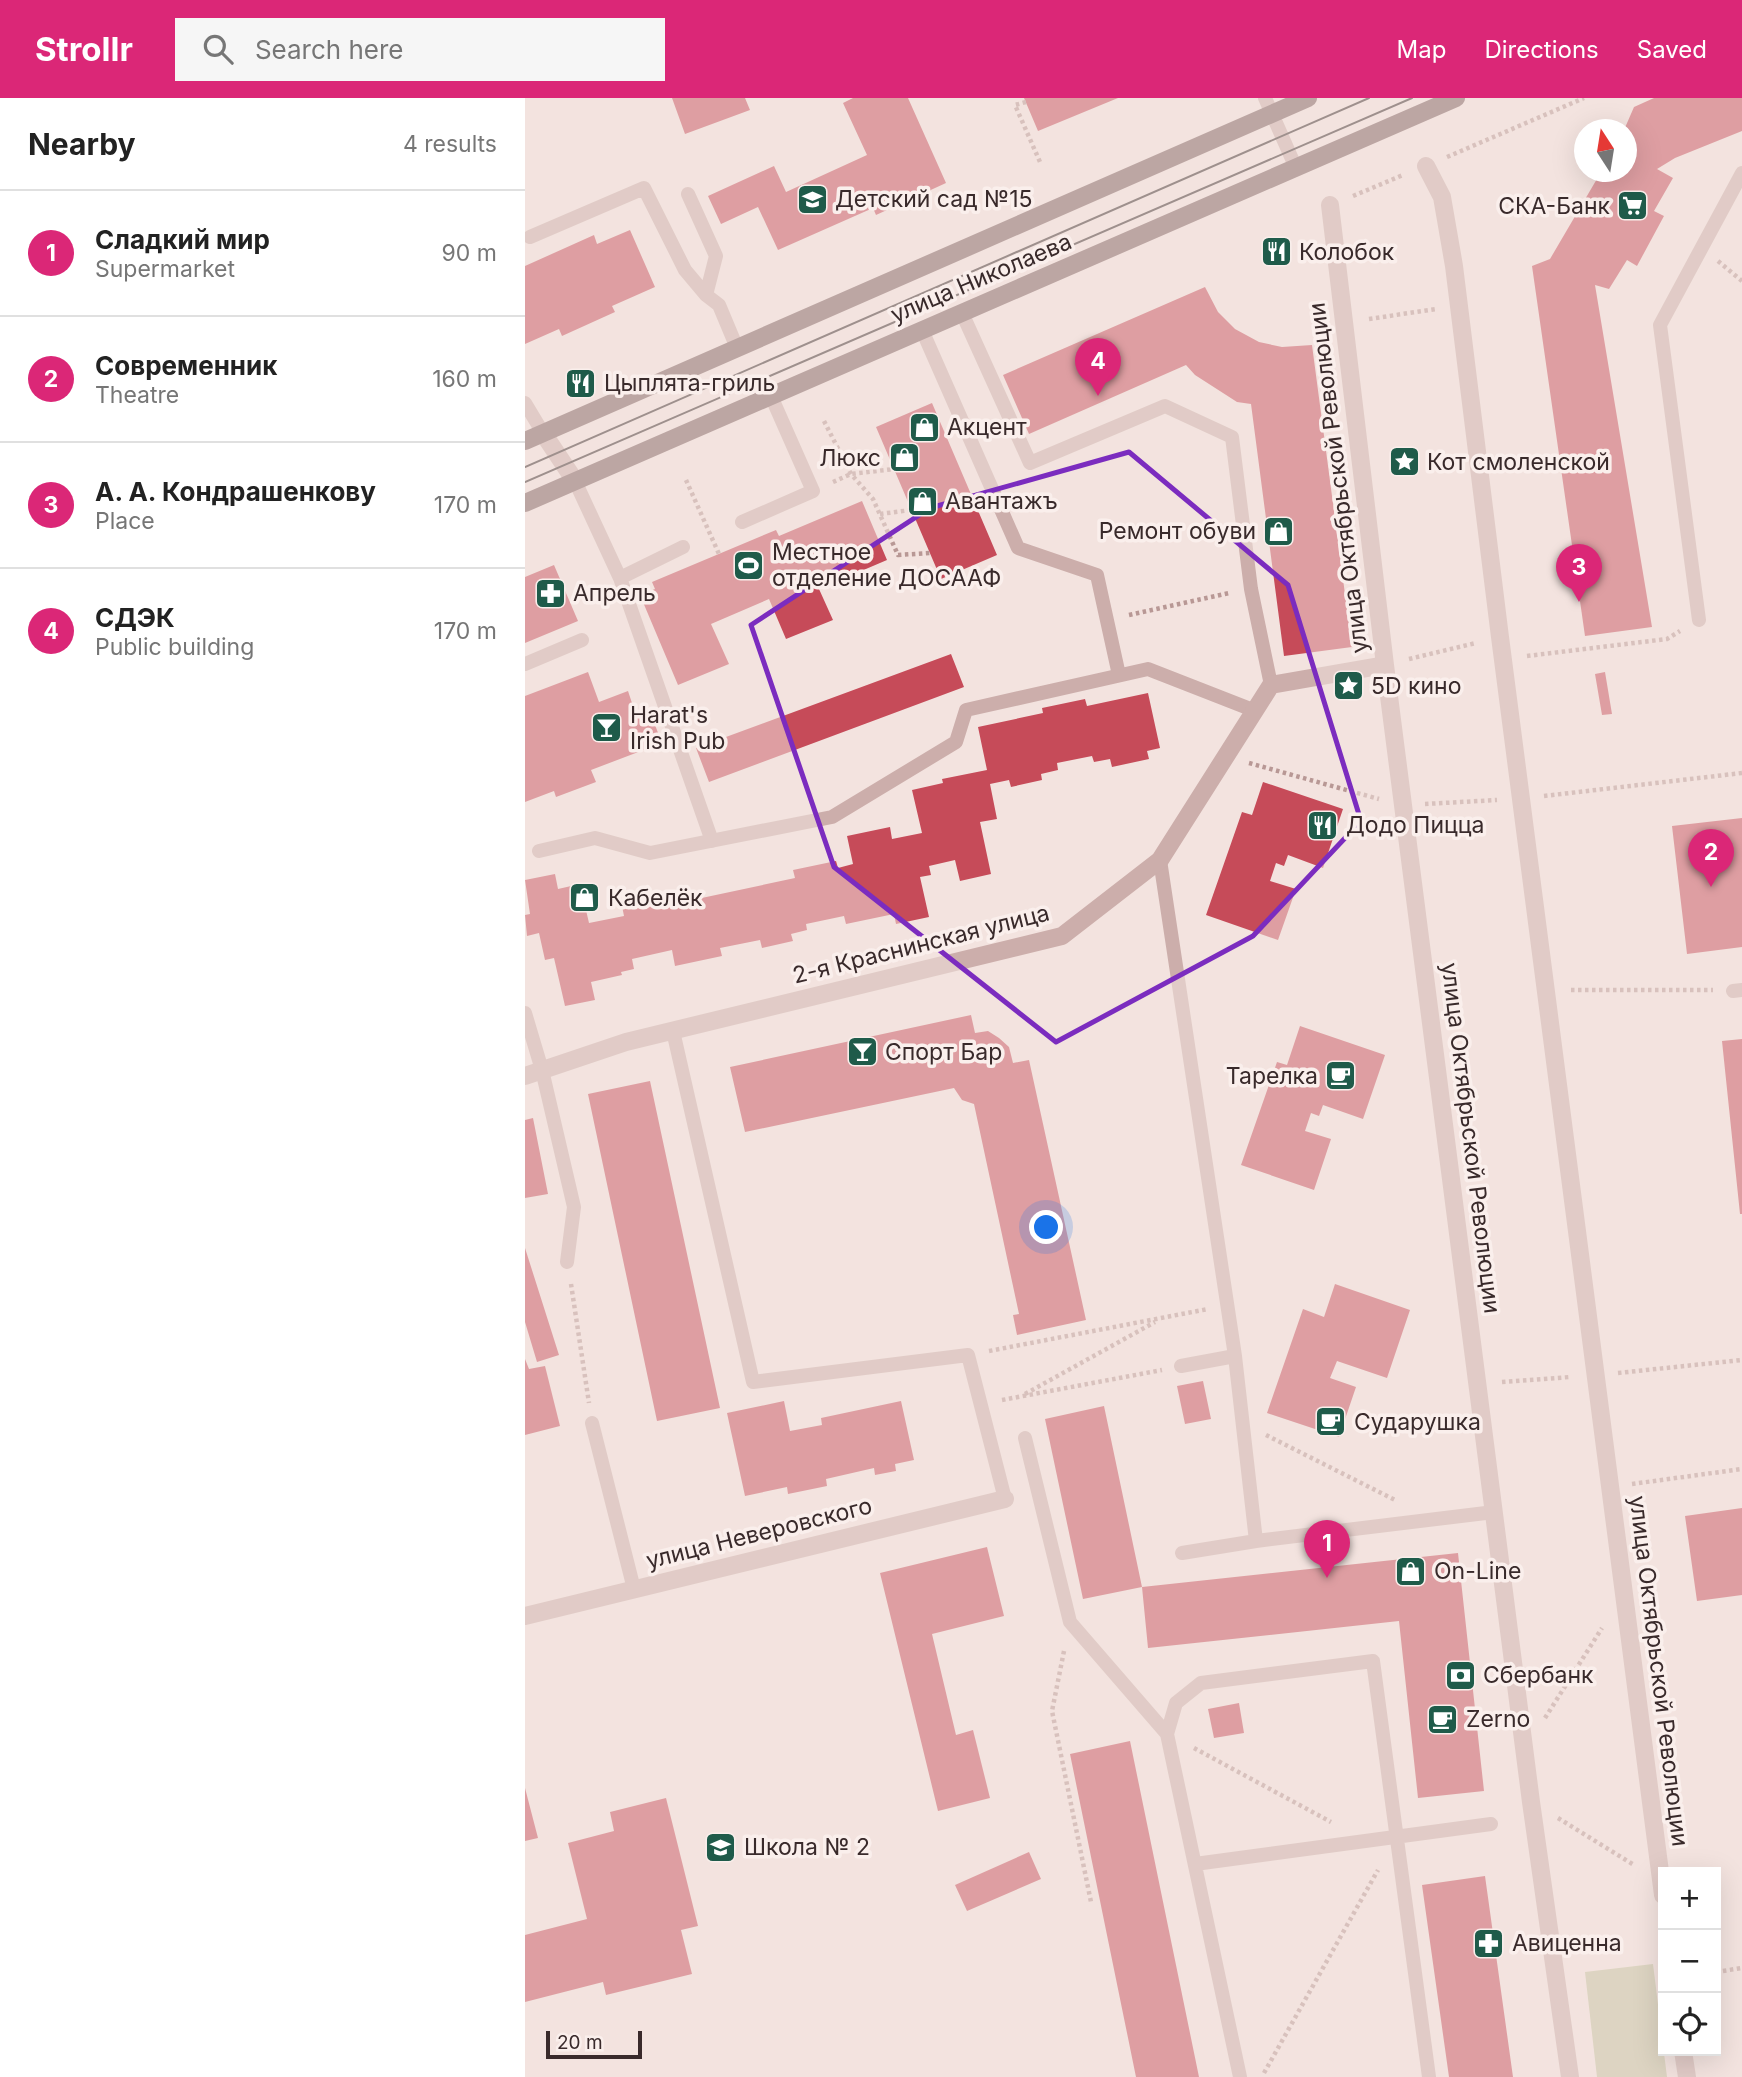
<!DOCTYPE html>
<html lang="en">
<head>
<meta charset="utf-8">
<style>
  body { margin:0; font-family:Inter,sans-serif; background:#f6f6f6; color:#222 }
  .controls { position:absolute; right:21px; bottom:21px; display:grid; overflow:hidden; border-radius:0px; box-shadow:0 7px 28px #0002 }
  .controls button { width:63px; height:63px; display:grid; place-items:center; padding:0; border:0; border-bottom:2px solid #e0e0e0; background:#fff; color:#222; font:35px sans-serif }
  .compass { position:absolute; left:1049px; top:21px; width:63px; height:63px; border-radius:50%; background:#fff; box-shadow:0 7px 28px #0002; rotate:348deg }
  .scale { position:absolute; left:21px; bottom:18px; width:96px; box-sizing:border-box; padding-left:7px; border:4px solid #392a2b; border-top:0; font-size:19px; line-height:24px; white-space:nowrap; color:#392a2b; -webkit-text-stroke:5px #faefec; paint-order:stroke }
  .you { position:absolute; left:522px; top:1130px; width:24px; height:24px; margin:-18px; border:5px solid #fff; border-radius:50%; background:#1a73e8; box-shadow:0 0 0 10px #1a73e833 }
  .badge { display:grid; place-items:center; width:46px; height:46px; border-radius:50%; background:#db2777; color:#fff; font-size:23px; font-weight:700 }
  .pin { position:absolute; translate:-50% -58px; filter:drop-shadow(0 2px 4px #0008) }
  .pin::after { content:''; position:absolute; top:37px; width:24px; height:21px; background:inherit; clip-path:polygon(0 0,100% 0,50% 100%) }
  .list { margin:0; padding:0; list-style:none }
  h2 { display:flex; justify-content:space-between; align-items:center; height:91px; margin:0; padding:0 28px; font-size:30px }
  h2 small { font-size:23px; font-weight:400; color:#767676 }
  .list li { display:grid; grid-template-columns:46px 1fr auto; gap:21px; align-items:center; box-sizing:border-box; height:126px; padding:0 28px; border-top:2px solid #e0e0e0 }
  .list b { display:block; font-size:26px; white-space:nowrap }
  .list p { margin:0; font-size:23px; white-space:nowrap; color:#767676 }
  .list em { font-size:23px; font-style:normal; color:#767676 }
  .icon { flex:none; width:38px; height:38px; fill:none; stroke:currentColor; stroke-width:2; stroke-linecap:round; stroke-linejoin:round }
  .map { position:relative; flex:none; width:1217px; height:1979px; overflow:hidden }
  header { display:flex; align-items:center; gap:42px; box-sizing:border-box; height:98px; padding:0 35px; background:#db2777; color:#fff }
  header strong { font-size:33px }
  nav { display:flex; gap:38px; margin-inline-start:auto; font-size:24px }
  .search { width:490px; height:63px; background:#f6f6f6; display:flex; align-items:center; gap:18px; box-sizing:border-box; padding:0 24px; border-radius:0px; color:#767676; font-size:26px }
  main { display:flex }
  aside { flex:1; background:#fff }
  .map>svg:first-child { display:block }
</style>
</head>
<body>
<header>
<strong>Strollr</strong>
<div class="search"><svg class="icon" aria-label="search" viewBox="0 0 24 24"><circle cx="10" cy="10" r="6"/><path d="M15 15l6 6"/></svg>Search here</div>
<nav><a>Map</a><a>Directions</a><a>Saved</a></nav>
</header>
<main>
<aside>
<h2>Nearby<small>4 results</small></h2>
<ul class="list">
<li><span class="badge">1</span><div><b>Сладкий мир</b><p>Supermarket</p></div><em>90 m</em></li>
<li><span class="badge">2</span><div><b>Современник</b><p>Theatre</p></div><em>160 m</em></li>
<li><span class="badge">3</span><div><b>А. А. Кондрашенкову</b><p>Place</p></div><em>170 m</em></li>
<li><span class="badge">4</span><div><b>СДЭК</b><p>Public building</p></div><em>170 m</em></li>
</ul>
</aside>
<div class="map">
<svg width="1217" height="1979" viewBox="0 0 1217 1979">
  <rect width="100%" height="100%" fill="#f3e3df"/>
  <path fill="#c3c29f" d="M1128,1866L1142,1979H1072L1060,1874Z"/>
  <path fill="#c64b59" d="M147,0H220L225,12L160,36Z
    M328,0H383L421,85L351,117L348,110L253,152L233,109L196,126L183,98L249,68L261,94L342,57L318,5Z
    M499,0H593L513,33Z
    M1129,0H1217V33L1150,60L1132,71L1148,80L1129,113L1139,118L1112,168L1102,162L1084,191L1070,187L1127,529L1060,538L1007,168L1025,161L1076,74H1102V32H1099L1109,9Z
    M105,132L130,189L87,208L90,214L37,238L34,231L0,246V168L69,137L72,146Z
    M680,189L693,214L710,231L734,244L757,249L787,247L827,549L759,558L726,306L712,304L670,277L661,267L504,336L478,277Z
    M407,305L472,457L416,481L351,329Z
    M337,403L362,462L294,491L308,522L261,541L244,501L186,526L204,566L153,587L115,497L130,491L127,484L251,432L254,438Z
    M29,467L53,523L0,545V479Z
    M426,556L439,589L184,684L171,650Z
    M63,574L74,604L103,593L110,614L123,609L137,645L66,672L71,684L31,699L29,693L0,704V598Z
    M1080,574L1087,616L1077,617L1070,576Z
    M623,595L635,650L622,653L624,661L587,669L585,661L569,664L567,658L532,665L533,672L516,676L517,682L486,689L484,682L465,686L472,721L455,724L466,776L435,783L430,762L404,768L406,777L395,779L404,819L371,826L369,816L321,826L319,818L281,826L282,832L266,836L268,843L237,850L235,842L195,850L197,858L150,868L147,852L107,861L109,871L96,874L97,877L66,884L70,902L40,908L29,860L20,862L14,835L2,838L0,817L5,816L0,782L30,776L33,791L55,786L64,825L99,818L97,808L137,800L139,808L270,780L268,772L311,763L313,770L328,766L322,738L365,729L367,741L397,735L387,692L418,685L417,681L462,672L453,629L518,615L517,610L560,601L562,608Z
    M738,684L818,711L798,770L763,757L759,768L751,765L745,783L771,791L753,842L681,817L717,714L727,717Z
    M1217,720V849L1162,856L1147,728Z
    M446,917L450,935L463,933L474,940L484,949L488,965L504,962L561,1222L492,1237L488,1217L494,1216L449,1006L437,1002L429,990L220,1034L205,969Z
    M775,928L860,957L838,1021L798,1007L794,1018L786,1015L780,1033L806,1041L789,1092L716,1067L752,964L762,967Z
    M1217,941V1116H1215L1197,943Z
    M125,983L195,1310L132,1323L63,996Z
    M8,1020L23,1096L0,1100V1022Z
    M0,1150L34,1257L12,1264L0,1224Z
    M810,1186L885,1212L862,1280L812,1263L805,1280L831,1289L814,1339L742,1315L778,1211L799,1219Z
    M0,1261L4,1271L20,1268L35,1328L0,1337Z
    M678,1283L686,1321L660,1326L652,1288Z
    M259,1303L265,1333L297,1327L296,1320L376,1303L389,1362L370,1366L371,1373L350,1377L349,1370L301,1381L302,1388L263,1396L262,1389L220,1398L202,1315Z
    M579,1308L617,1489L558,1501L520,1321Z
    M1217,1410V1497L1172,1503L1160,1418Z
    M462,1449L479,1518L407,1536L431,1637L448,1632L465,1700L413,1713L355,1475Z
    M933,1455L959,1693L893,1700L874,1523L623,1550L617,1489Z
    M714,1605L719,1635L689,1640L683,1611Z
    M605,1643L674,1979H611L545,1656Z
    M0,1690L13,1740L0,1743Z
    M141,1700L173,1828L156,1832L167,1876L81,1897L78,1884L0,1904V1837L62,1821L43,1745L89,1733L85,1714Z
    M504,1754L516,1781L442,1813L430,1787Z
    M960,1778L988,1979H924L897,1787Z"/>
  <g fill="none" stroke-linecap="round" stroke-linejoin="round">
    <path stroke="#b89895" stroke-width="4.5" stroke-dasharray="3.5 3.5" stroke-linecap="butt" d="M501,4L490,7L515,64
      M922,59L1059,0
      M828,98L878,77
      M1193,163L1217,183
      M844,221L911,211
      M299,323L326,376L348,401L373,457L405,455
      M161,382L194,456
      M308,384L326,376L369,371
      M355,416L386,412
      M604,517L704,495
      M1002,558L1142,541L1155,533
      M884,561L951,545
      M724,665L854,701
      M1019,698L1217,675
      M900,706L972,702
      M1046,892H1188
      M46,1186L64,1305
      M464,1253L683,1211
      M1093,1275L1217,1262
      M977,1284L1045,1279
      M500,1296L630,1224
      M477,1302L637,1272
      M741,1337L870,1402
      M1107,1386L1217,1371
      M539,1553L527,1613L566,1804
      M1020,1620L1077,1530
      M669,1650L806,1724
      M1033,1720L1109,1767
      M1191,1874L1217,1870
      M739,1975L853,1772"/>
    <path stroke="#ccaeab" stroke-width="14" d="M740,0L771,70
      M163,96L191,158L181,197
      M5,139L119,90L160,172L181,197L194,207L212,250
      M437,215L505,365L640,308L707,339L726,491L746,587
      M397,232L493,450L572,477L594,577
      M0,305L18,335
      M50,383L95,480L187,743
      M217,424L288,393L246,298
      M95,480L158,449
      M1174,522L1135,227L1217,75
      M0,566L57,542
      M14,753L70,740L125,755L307,719L431,644L441,612L623,571L728,612
      M635,762L710,1258L731,1443
      M1208,893L1217,892
      M0,915L17,972L49,1109L42,1164
      M148,933L228,1284L443,1257L480,1401
      M656,1268L710,1258
      M67,1325L109,1491
      M500,1340L545,1524L642,1636L715,1979
      M657,1455L731,1443L969,1414
      M642,1636L651,1605L676,1585L848,1563L904,1979
      M670,1766L966,1726"/>
    <path stroke="#ccaeab" stroke-width="18" d="M901,68L917,99L929,168L975,539L1138,1797
      M805,107L860,567L1006,1704L1045,1979
      M18,335L50,383
      M0,978L101,944L537,838L635,762L746,587L860,567
      M0,1518L480,1401
      M1158,1953L1162,1979"/>
    <path stroke="#7b5b5c" stroke-width="18" d="M0,343L783,0
      M0,405L931,0"/>
    <path stroke="#392a2b" stroke-width="2" d="M0,369L844,0
      M0,384L887,0"/>
  </g>
  <path d="M0 0H1217V1979H0ZM604,354L763,487L836,723L728,838L531,944L309,769L226,527L405,410Z" fill="#f3e3df" fill-opacity=".55" fill-rule="evenodd"/>
  <path fill="none" stroke="#7b2cbf" stroke-width="5" stroke-linejoin="round" d="M604,354L763,487L836,723L728,838L531,944L309,769L226,527L405,410Z"/>
  <defs>
    <symbol id="school-square" viewBox="-11 -11 22 22"><rect x="-9" y="-9" width="18" height="18" rx="4" fill="#1f5b4a" stroke="#faefec"/><path d="M0-5L7-2L0 1L-7-2ZM-4 1L0 2.5L4 1V4Q0 6-4 4Z" fill="#fff"/></symbol>
    <symbol id="supermarket-square" viewBox="-11 -11 22 22"><rect x="-9" y="-9" width="18" height="18" rx="4" fill="#1f5b4a" stroke="#faefec"/><path d="M-6-5.5h2.5l.6 2H6L4.5 2H-2.5L-4.4-4H-6ZM-1.5 3.2a1.3 1.3 0 1 0 .1 0ZM3 3.2a1.3 1.3 0 1 0 .1 0Z" fill="#fff"/></symbol>
    <symbol id="restaurant-square" viewBox="-11 -11 22 22"><rect x="-9" y="-9" width="18" height="18" rx="4" fill="#1f5b4a" stroke="#faefec"/><path d="M-5-6h1v4h1v-4h1v4h1v-4h1v5L-1.5 .5V6h-2V.5L-5-1ZM5-6V6H3V1.5H1.5Q1.5-4 5-6Z" fill="#fff"/></symbol>
    <symbol id="shop-square" viewBox="-11 -11 22 22"><rect x="-9" y="-9" width="18" height="18" rx="4" fill="#1f5b4a" stroke="#faefec"/><path d="M-5-2.5h2.3a2.7 3.5 0 0 1 5.4 0H5L5.5 6h-11ZM-1.5-2.5h3a1.5 2.3 0 0 0-3 0Z" fill="#fff"/></symbol>
    <symbol id="sight-square" viewBox="-11 -11 22 22"><rect x="-9" y="-9" width="18" height="18" rx="4" fill="#1f5b4a" stroke="#faefec"/><path d="M0-6L1.8-2.2L6-1.7L2.9 1.2L3.7 5.4L0 3.3L-3.7 5.4L-2.9 1.2L-6-1.7L-1.8-2.2Z" fill="#fff"/></symbol>
    <symbol id="stadium-square" viewBox="-11 -11 22 22"><rect x="-9" y="-9" width="18" height="18" rx="4" fill="#1f5b4a" stroke="#faefec"/><path d="M0-5a6.5 5 0 1 0 0 10a6.5 5 0 1 0 0-10ZM-3.5-1.8h7v3.6h-7Z" fill="#fff"/></symbol>
    <symbol id="pharmacy-square" viewBox="-11 -11 22 22"><rect x="-9" y="-9" width="18" height="18" rx="4" fill="#1f5b4a" stroke="#faefec"/><path d="M-2-6h4v4h4v4h-4v4h-4v-4h-4v-4h4Z" fill="#fff"/></symbol>
    <symbol id="bar-square" viewBox="-11 -11 22 22"><rect x="-9" y="-9" width="18" height="18" rx="4" fill="#1f5b4a" stroke="#faefec"/><path d="M-6-5H6L.8 .8V4.5H3.5V6h-7V4.5H-.8V.8Z" fill="#fff"/></symbol>
    <symbol id="cafe-square" viewBox="-11 -11 22 22"><rect x="-9" y="-9" width="18" height="18" rx="4" fill="#1f5b4a" stroke="#faefec"/><path d="M-5.5-4.5H6V0H3Q3 3.5 0 3.5H-2.5Q-5.5 3.5-5.5 0ZM3-3.2v2h1.7v-2ZM-6 4.5H4V6H-6Z" fill="#fff"/></symbol>
    <symbol id="bank-square" viewBox="-11 -11 22 22"><rect x="-9" y="-9" width="18" height="18" rx="4" fill="#1f5b4a" stroke="#faefec"/><path d="M-6-4H6V4H-6ZM0-2.3a2.3 2.3 0 1 0 0 4.6a2.3 2.3 0 1 0 0-4.6Z" fill="#fff"/></symbol>
  </defs>
  <g fill-rule="evenodd">
    <use href="#school-square" x="270" y="84" width="35" height="35"/>
    <use href="#supermarket-square" x="1090" y="90" width="35" height="35"/>
    <use href="#restaurant-square" x="734" y="136" width="35" height="35"/>
    <use href="#restaurant-square" x="38" y="268" width="35" height="35"/>
    <use href="#shop-square" x="382" y="312" width="35" height="35"/>
    <use href="#shop-square" x="362" y="342" width="35" height="35"/>
    <use href="#sight-square" x="862" y="346" width="35" height="35"/>
    <use href="#shop-square" x="380" y="386" width="35" height="35"/>
    <use href="#shop-square" x="736" y="416" width="35" height="35"/>
    <use href="#stadium-square" x="206" y="450" width="35" height="35"/>
    <use href="#pharmacy-square" x="8" y="478" width="35" height="35"/>
    <use href="#sight-square" x="806" y="570" width="35" height="35"/>
    <use href="#bar-square" x="64" y="612" width="35" height="35"/>
    <use href="#restaurant-square" x="780" y="710" width="35" height="35"/>
    <use href="#shop-square" x="42" y="782" width="35" height="35"/>
    <use href="#bar-square" x="320" y="936" width="35" height="35"/>
    <use href="#cafe-square" x="798" y="960" width="35" height="35"/>
    <use href="#cafe-square" x="788" y="1306" width="35" height="35"/>
    <use href="#shop-square" x="868" y="1456" width="35" height="35"/>
    <use href="#bank-square" x="918" y="1560" width="35" height="35"/>
    <use href="#cafe-square" x="900" y="1604" width="35" height="35"/>
    <use href="#school-square" x="178" y="1732" width="35" height="35"/>
    <use href="#pharmacy-square" x="946" y="1828" width="35" height="35"/>
  </g>
  <g text-anchor="middle" dominant-baseline="central" stroke-width="7" stroke-linejoin="round" paint-order="stroke">
    <g font-size="23" fill="#392a2b" stroke="#faefec" text-anchor="start">
      <text x="310" y="101">Детский сад №15</text>
      <text x="1085" y="108" text-anchor="end">СКА-Банк</text>
      <text x="774" y="154">Колобок</text>
      <text x="79" y="285">Цыплята-гриль</text>
      <text x="422" y="329">Акцент</text>
      <text x="356" y="360" text-anchor="end">Люкс</text>
      <text x="902" y="364">Кот смоленской</text>
      <text x="420" y="403">Авантажъ</text>
      <text x="731" y="433" text-anchor="end">Ремонт обуви</text>
      <text x="247" y="454">Местное<tspan x="247" dy="26">отделение ДОСААФ</tspan></text>
      <text x="48" y="495">Апрель</text>
      <text x="846" y="588">5D кино</text>
      <text x="105" y="617">Harat's<tspan x="105" dy="26">Irish Pub</tspan></text>
      <text x="821" y="727">Додо Пицца</text>
      <text x="83" y="800">Кабелёк</text>
      <text x="360" y="954">Спорт Бар</text>
      <text x="793" y="978" text-anchor="end">Тарелка</text>
      <text x="829" y="1324">Сударушка</text>
      <text x="909" y="1473">On-Line</text>
      <text x="958" y="1577">Сбербанк</text>
      <text x="941" y="1621">Zerno</text>
      <text x="219" y="1749">Школа № 2</text>
      <text x="987" y="1845">Авиценна</text>
    </g>
    <g font-size="23" fill="#392a2b" stroke="#faefec">
      <text transform="translate(456 180) rotate(-23)">улица Николаева</text>
      <text transform="translate(813 380) rotate(-97)">улица Октябрьской Революции</text>
      <text transform="translate(396 846) rotate(-14)">2-я Краснинская улица</text>
      <text transform="translate(946 1040) rotate(83)">улица Октябрьской Революции</text>
      <text transform="translate(234 1435) rotate(-14)">улица Неверовского</text>
      <text transform="translate(1134 1573) rotate(83)">улица Октябрьской Революции</text>
    </g>
  </g>
</svg>
<div class="controls">
<button>+</button>
<button>−</button>
<button><svg class="icon" aria-label="locate" viewBox="0 0 24 24"><circle cx="12" cy="12" r="6"/><path d="M12 2v4M12 18v4M2 12h4M18 12h4"/></svg></button>
</div>
<svg class="compass" viewBox="-18 -18 36 36"><path d="M0-13l5 13h-10z" fill="#e53935"/><path d="M0 13l5-13h-10z" fill="#767676"/></svg>
<div class="scale">20 m</div>
<div class="you"></div>
<div class="pin badge" style="left:802px;top:1480px">1</div>
<div class="pin badge" style="left:1186px;top:789px">2</div>
<div class="pin badge" style="left:1054px;top:504px">3</div>
<div class="pin badge" style="left:573px;top:298px">4</div>
</div>
</main>
</body>
</html>
